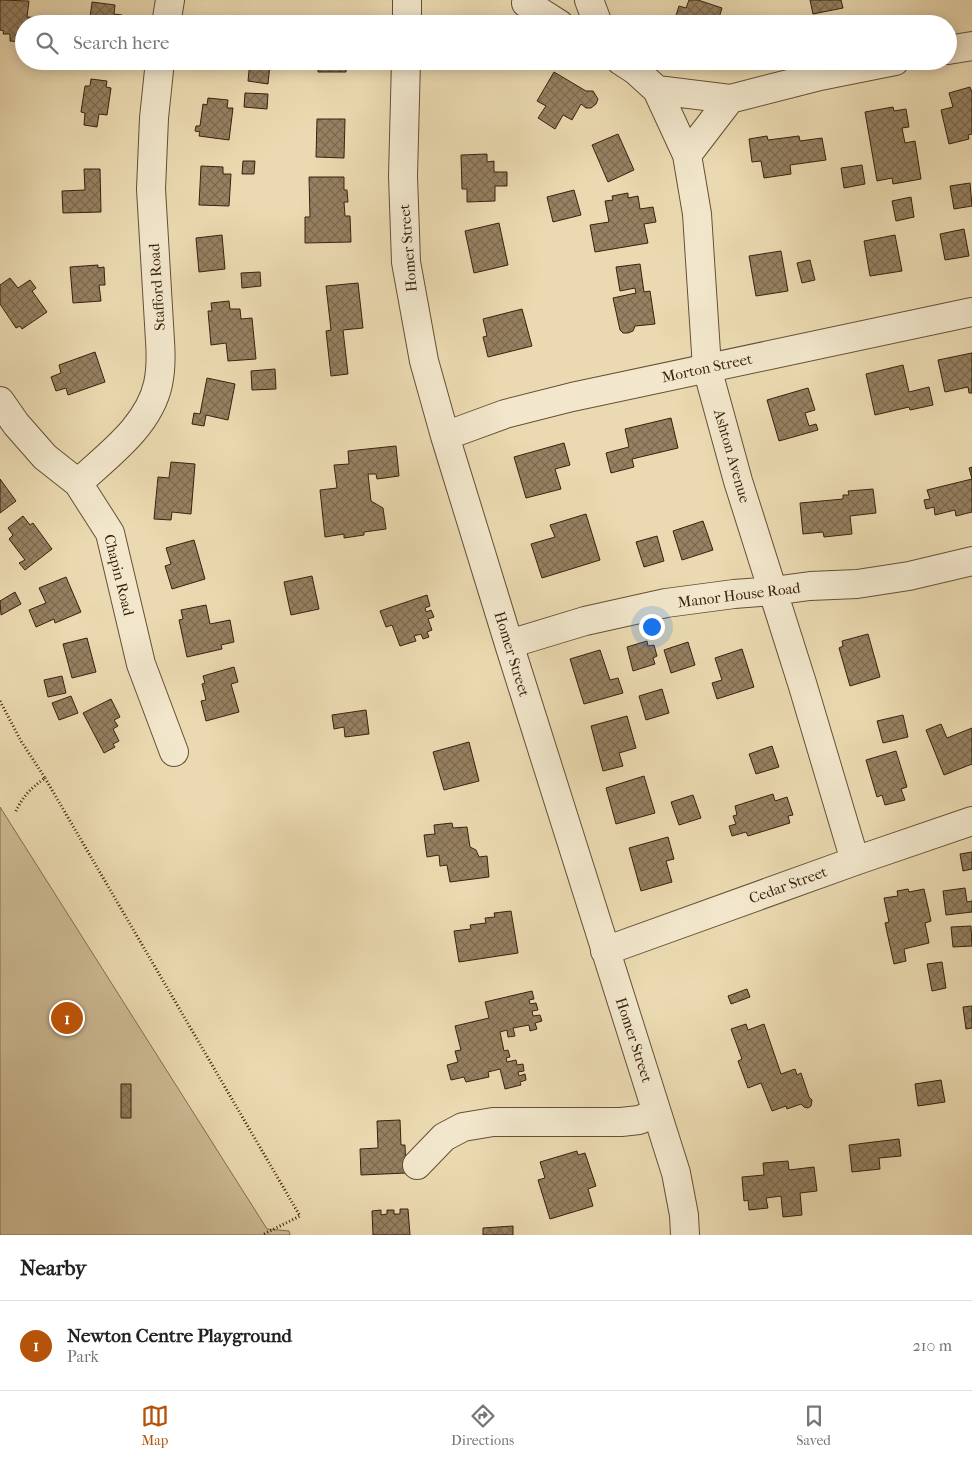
<!DOCTYPE html>
<html lang="en">
<head>
<meta charset="utf-8">
<style>
  body { margin:0; font-family:"IM FELL French Canon",serif; background:#f6f6f6; color:#222 }
  .you { position:absolute; left:651px; top:626px; width:18px; height:18px; margin:-12px; border:4px solid #fff; border-radius:50%; background:#1a73e8; box-shadow:0 0 0 8px #1a73e833 }
  .badge { display:grid; place-items:center; width:32px; height:32px; border-radius:50%; background:#b45309; color:#fff; font-size:16px; font-weight:700 }
  .pin { position:absolute; translate:-50% -50%; border:2px solid #fff; box-shadow:0 1px 5px #0006 }
  .list { margin:0; padding:0; list-style:none }
  h2 { display:flex; justify-content:space-between; align-items:center; height:65px; margin:0; padding:0 20px; font-size:21px }
  h2 small { font-size:16px; font-weight:400; color:#767676 }
  .list li { display:grid; grid-template-columns:32px 1fr auto; gap:15px; align-items:center; box-sizing:border-box; height:90px; padding:0 20px; border-top:1px solid #e0e0e0 }
  .list b { display:block; font-size:19px; white-space:nowrap }
  .list p { margin:0; font-size:16px; white-space:nowrap; color:#767676 }
  .list em { font-size:16px; font-style:normal; color:#767676 }
  .icon { flex:none; width:28px; height:28px; fill:none; stroke:currentColor; stroke-width:2; stroke-linecap:round; stroke-linejoin:round }
  .map { position:relative; flex:none; width:972px; height:1235px; overflow:hidden }
  .search { position:absolute; background:#fff; box-shadow:0 2px 12px #0003; left:15px; right:15px; top:15px; height:55px; display:flex; align-items:center; gap:12px; box-sizing:border-box; padding:0 18px; border-radius:28px; color:#767676; font-size:19px }
  .sheet { height:155px; background:#fff }
  nav { display:flex; justify-content:space-around; align-items:center; box-sizing:border-box; height:70px; border-top:1px solid #e0e0e0; background:#fff; font-size:14px; color:#767676 }
  nav a { display:grid; justify-items:center; gap:2px }
  nav .on { color:#b45309 }
  .map>svg:first-child { display:block }
</style>
</head>
<body>
<div class="map">
<svg width="972" height="1235" viewBox="0 0 972 1235">
  <defs>
    <pattern id="building-cross-hatch" width="8" height="8" patternUnits="userSpaceOnUse" patternTransform="scale(1.25)"><rect width="8" height="8" fill="#968162"/><path d="M0 0l8 8M0 8l8-8" fill="none" stroke="#7b694f"/></pattern>
  </defs>
  <rect width="100%" height="100%" fill="#ebdab1"/>
  <filter id="stains"><feTurbulence type="fractalNoise" baseFrequency=".004" numOctaves="4"/><feColorMatrix values="0 0 0 0 .2 0 0 0 0 .09 0 0 0 0 .02 0 0 0 .5 -.17"/></filter>
  <radialGradient id="worn" r=".72"><stop offset=".6" stop-color="#630" stop-opacity="0"/><stop offset="1" stop-color="#630" stop-opacity=".3"/></radialGradient>
  <path fill="#cdbb95" stroke="#836e50" d="M0,807L267,1229L289,1231L290,1235H0Z"/>
  <path fill="url(#building-cross-hatch)" stroke="#39210c" d="M0,0L29,1L27,17L45,18L44,24H24V39H21V42L10,41V34H3L4,31L0,30Z
    M689,0H698L722,8L718,21L728,24H679L674,22L679,6L686,8Z
    M810,0H841L843,8L813,14Z
    M92,2L115,5L114,14L122,15L120,24H82L83,17L90,18Z
    M212,17L261,20V24H212Z
    M250,61L270,64L268,84L248,81Z
    M318,61H346V72H318Z
    M554,72L586,91H593L598,99L596,104L591,108H586L581,104L572,120L563,115L555,129L538,118L546,106L537,101Z
    M91,79L107,81L106,87L111,88L107,115L99,114L97,127L84,125L85,113L81,112L85,86H90Z
    M970,87L972,92V134L968,135L969,139L949,144L941,110L953,107L949,93Z
    M245,93L268,94L267,109L244,107Z
    M208,98L228,100L227,108H233L229,140L199,136L200,132L195,131L196,126H200L203,104L207,105Z
    M893,107L894,111L906,109L909,127L902,128L905,143L915,141L921,179L893,184L892,178L877,181L865,112Z
    M317,119H345L344,158L316,157Z
    M618,134L634,170L608,182L592,145Z
    M767,136L768,140L799,136L800,141L822,138L826,160L790,165L791,174L764,178L761,161L752,162L749,139Z
    M487,154V162L494,161V172H507V186H495V201L467,202V189H462L461,155Z
    M243,161H255L254,174H242Z
    M862,165L865,184L844,188L841,168Z
    M201,166L223,167V174H231L229,206L199,205Z
    M84,169H100L101,212L63,213L62,191L85,190Z
    M309,177H344V190H347L348,202H344L345,216H350L351,242L305,243V217H310Z
    M970,183L972,206L954,209L950,186Z
    M574,190L581,215L553,222L547,197Z
    M628,193V198L638,196L640,209L653,207L656,222L644,224L648,243L595,252L590,225L609,222L605,201L613,200L612,196Z
    M911,197L914,217L896,221L892,201Z
    M499,223L508,265L474,273L465,231Z
    M964,229L969,256L945,260L940,234Z
    M222,235L225,269L199,272L196,238Z
    M895,235L902,271L870,276L864,241Z
    M781,251L788,291L756,296L749,256Z
    M810,260L815,280L802,283L797,263Z
    M640,264L644,292L650,291L655,324L635,326L633,331L628,333H623L620,330L613,298L636,293L635,288L620,291L616,267Z
    M98,265V268L104,267L105,285H99L101,301L73,303L70,267Z
    M260,272L261,286L242,288L241,273Z
    M10,278L18,288L30,280L36,288L32,291L47,312L22,329L20,326L16,328L0,304V285Z
    M358,283L363,328L343,330L348,374L331,376L326,331L331,330L326,286Z
    M229,301L230,309H240L241,319L252,318L256,359L228,361L226,343L211,345L208,311H212L211,303Z
    M522,309L532,346L488,357L483,337L487,336L483,319Z
    M95,352L105,382L68,395L66,388L56,391L51,377L61,373L59,365Z
    M972,353V393H969L968,387L945,392L938,360Z
    M903,365L909,392L929,387L933,405L910,410L909,407L875,415L866,374Z
    M275,369L276,389L252,390L251,371Z
    M207,378L235,384L228,420L206,415L204,426L192,424L194,413L200,414Z
    M808,388L815,410L805,413L809,426L816,424L818,430L779,441L767,400Z
    M671,418L678,448L632,459L634,467L611,473L606,453L629,447L625,429Z
    M564,443L570,465L555,469L561,489L526,498L514,457Z
    M396,446L399,476L377,479L376,474H368L371,501L383,508L386,529L364,532V535L344,538V534L325,537L320,490L337,488L334,465L349,464L348,451Z
    M171,462L195,464L191,514L172,512L171,520L154,519L158,477L169,478Z
    M972,467V512L956,516L955,510L935,515L934,507L926,509L924,500L930,499L927,490L972,479L969,468Z
    M0,479L16,501L0,513Z
    M873,489L876,513L850,516L852,534L824,537L823,532L803,534L800,503L843,499V495H849L848,491Z
    M586,514L600,560L542,578L531,544L555,537L550,525Z
    M23,516L30,525L33,523L52,549L25,570L19,563L25,560L9,539L13,535L8,528Z
    M703,521L713,550L682,560L673,531Z
    M657,536L664,561L644,567L636,542Z
    M194,540L205,579L172,589L165,566L171,564L166,548Z
    M312,576L319,609L291,615L284,582Z
    M66,577L81,612L55,623L54,619L36,627L29,610L46,603L39,588Z
    M15,592L21,604L1,615L0,601Z
    M427,595L430,606L425,608L426,612L431,610L434,617L428,619L432,630L427,632L429,637L423,639L421,634L414,636L416,641L400,646L392,625L386,627L380,611Z
    M206,605L210,624L230,620L234,642L221,645L222,649L187,657L179,620L183,619L181,610Z
    M868,634L880,677L850,686L839,648L843,646L842,641Z
    M87,638L96,672L72,678L63,644Z
    M647,641L648,646L654,645L657,656L653,658L655,664L633,671L627,647Z
    M688,642L695,665L671,673L664,650Z
    M742,649L754,687L717,699L712,683L722,680L715,658Z
    M600,650L610,680L618,678L623,693L584,704L570,659Z
    M234,667L238,682L231,684L239,712L206,721L201,701L206,700L202,684L205,683L203,676Z
    M62,676L66,693L48,697L44,680Z
    M662,689L669,713L646,720L639,696Z
    M71,696L78,713L59,720L52,703Z
    M111,699L120,717L114,720L118,726L113,729L119,741L113,744L115,747L104,753L83,713Z
    M366,710L369,734L345,737L344,727L334,729L332,715Z
    M903,715L908,737L883,743L877,721Z
    M627,716L636,748L619,753L623,766L603,771L591,726Z
    M941,724L947,738L972,728V764L944,775L926,730Z
    M469,742L479,781L444,790L433,752Z
    M772,746L779,767L756,774L749,754Z
    M896,751L907,787L901,789L905,800L885,805L882,795L877,797L866,760Z
    M644,776L655,813L616,824L606,788Z
    M773,794L775,801L787,797L793,815L788,816L790,823L748,836L746,832L732,836L729,826L736,824L733,816L737,815L735,806Z
    M693,795L701,818L679,825L671,802Z
    M452,823L453,828L467,827L470,847L476,850L479,857L487,856L489,877L450,882L447,865L440,866L439,855L427,857L424,835L435,834L434,825Z
    M668,837L674,859L666,861L672,882L641,891L629,848Z
    M972,852V869L963,871L960,854Z
    M965,888L967,902L972,901V912L946,915L943,891Z
    M908,889L909,892L924,889L931,921L925,923L929,943L904,949L906,961L894,964L885,923L889,922L884,898L898,896L897,891Z
    M511,911L518,953L459,962L454,931L471,929L470,925L486,923L485,918L495,917L494,913Z
    M971,926L972,946L953,947L951,927Z
    M942,962L946,988L932,991L927,964Z
    M747,989L750,997L731,1004L728,996Z
    M532,991L534,999L529,1000L530,1004L536,1003L538,1010L532,1011L533,1016L540,1015L542,1021L535,1023L537,1029L530,1031L529,1025L513,1028L515,1036L508,1037L507,1030L500,1032L504,1051L508,1050L510,1057L506,1058L507,1062L516,1060L517,1065L523,1064L524,1071L518,1072L519,1076L525,1074L526,1080L520,1082L521,1085L505,1089L500,1069L488,1072L489,1077L466,1082L464,1077L451,1080L447,1065L458,1062L455,1051L461,1050L455,1026L489,1018L485,1002Z
    M972,1006V1028L966,1029L963,1007Z
    M746,1024L748,1030L764,1024L781,1074L795,1069L797,1075L801,1073L809,1097L812,1100L811,1106L808,1108L804,1107L801,1104L787,1109L786,1106L772,1111L761,1083L748,1088L738,1061L742,1059L731,1029Z
    M941,1080L945,1102L918,1106L915,1084Z
    M121,1084H131V1118H121Z
    M400,1120L401,1145H405L406,1173L361,1175L360,1149L378,1148L377,1121Z
    M899,1139L901,1156L879,1158L880,1169L852,1172L849,1145Z
    M577,1151L578,1155L585,1153L596,1186L588,1189L593,1206L550,1219L538,1180L545,1178L540,1162Z
    M788,1161L789,1170L814,1167L817,1191L800,1193L802,1215L783,1217L781,1196L766,1198L768,1208L749,1210L748,1200L744,1201L742,1177L764,1175L763,1163Z
    M400,1209H408L410,1235H373L372,1211L381,1210V1215L387,1214V1210H394V1214H400Z
    M513,1226V1235H483V1228Z"/>
  <g fill="none" stroke-linecap="round" stroke-linejoin="round">
    <defs>
      <path id="minor" d="M589,0L598,24
        M526,3L559,24
        M166,24L170,0
        M407,24V0
        M948,50L972,46
        M406,61L403,176L406,262L424,361L445,436L509,644L676,1173L684,1215L685,1235
        M621,61L635,70L657,90L687,155L697,214L707,368L738,481L802,683L855,861
        M657,90L730,99L820,76L895,61
        M687,155L730,99
        M0,401L16,424L45,457L78,483L110,533L141,664L174,752
        M445,436L505,414L572,397L972,312
        M78,483C108,455 149,426 158,384C161,370 161,355 160,341L151,189L154,118L160,61
        M509,644L585,621L666,603L734,594L773,591L810,586L857,584L909,576L972,561
        M605,951L855,861L972,821
        M417,1165L444,1137L463,1127L493,1122H621L639,1120L657,1113"/>
    </defs>
    <use href="#minor" stroke="#664f35" stroke-width="30"/>
    <path stroke="#39210c" stroke-width="3" stroke-dasharray="1 2.5" stroke-linecap="butt" d="M0,701L21,741L45,778C30,789 23,796 15,813
      M45,778L300,1216L262,1235"/>
    <use href="#minor" stroke="#f2e7cc" stroke-width="28"/>
  </g>
  <g text-anchor="middle" dominant-baseline="central" stroke-width="4.5" stroke-linejoin="round" paint-order="stroke">
    <g font-size="15" fill="#39210c" stroke="#f2e7cc">
      <text transform="translate(408 248) rotate(-95)">Homer Street</text>
      <text transform="translate(157 287) rotate(-94)">Stafford Road</text>
      <text transform="translate(707 368) rotate(-12)">Morton Street</text>
      <text transform="translate(732 456) rotate(74)">Ashton Avenue</text>
      <text transform="translate(119 575) rotate(76)">Chapin Road</text>
      <text transform="translate(739 595) rotate(-7)">Manor House Road</text>
      <text transform="translate(512 654) rotate(73)">Homer Street</text>
      <text transform="translate(788 885) rotate(-20)">Cedar Street</text>
      <text transform="translate(634 1040) rotate(72)">Homer Street</text>
    </g>
  </g>
  <rect width="100%" height="100%" filter="url(#stains)"/>
  <rect width="100%" height="100%" fill="url(#worn)"/>
</svg>
<div class="you"></div>
<div class="pin badge" style="left:67px;top:1018px">1</div>
<div class="search"><svg class="icon" aria-label="search" viewBox="0 0 24 24"><circle cx="10" cy="10" r="6"/><path d="M15 15l6 6"/></svg>Search here</div>
</div>
<section class="sheet">
<h2>Nearby<small></small></h2>
<ul class="list">
<li><span class="badge">1</span><div><b>Newton Centre Playground</b><p>Park</p></div><em>210 m</em></li>
</ul>
</section>
<nav>
<a class="on"><svg class="icon" aria-label="map" viewBox="0 0 24 24"><path d="M3 6l6-2 6 2 6-2v14l-6 2-6-2-6 2zM9 4v14M15 6v14"/></svg>Map</a>
<a><svg class="icon" aria-label="directions" viewBox="0 0 24 24"><path d="M12 3l9 9-9 9-9-9zM9 14v-3h6M13 9l2 2-2 2"/></svg>Directions</a>
<a><svg class="icon" aria-label="saved" viewBox="0 0 24 24"><path d="M7 4h10v16l-5-4-5 4z"/></svg>Saved</a>
</nav>
</body>
</html>
